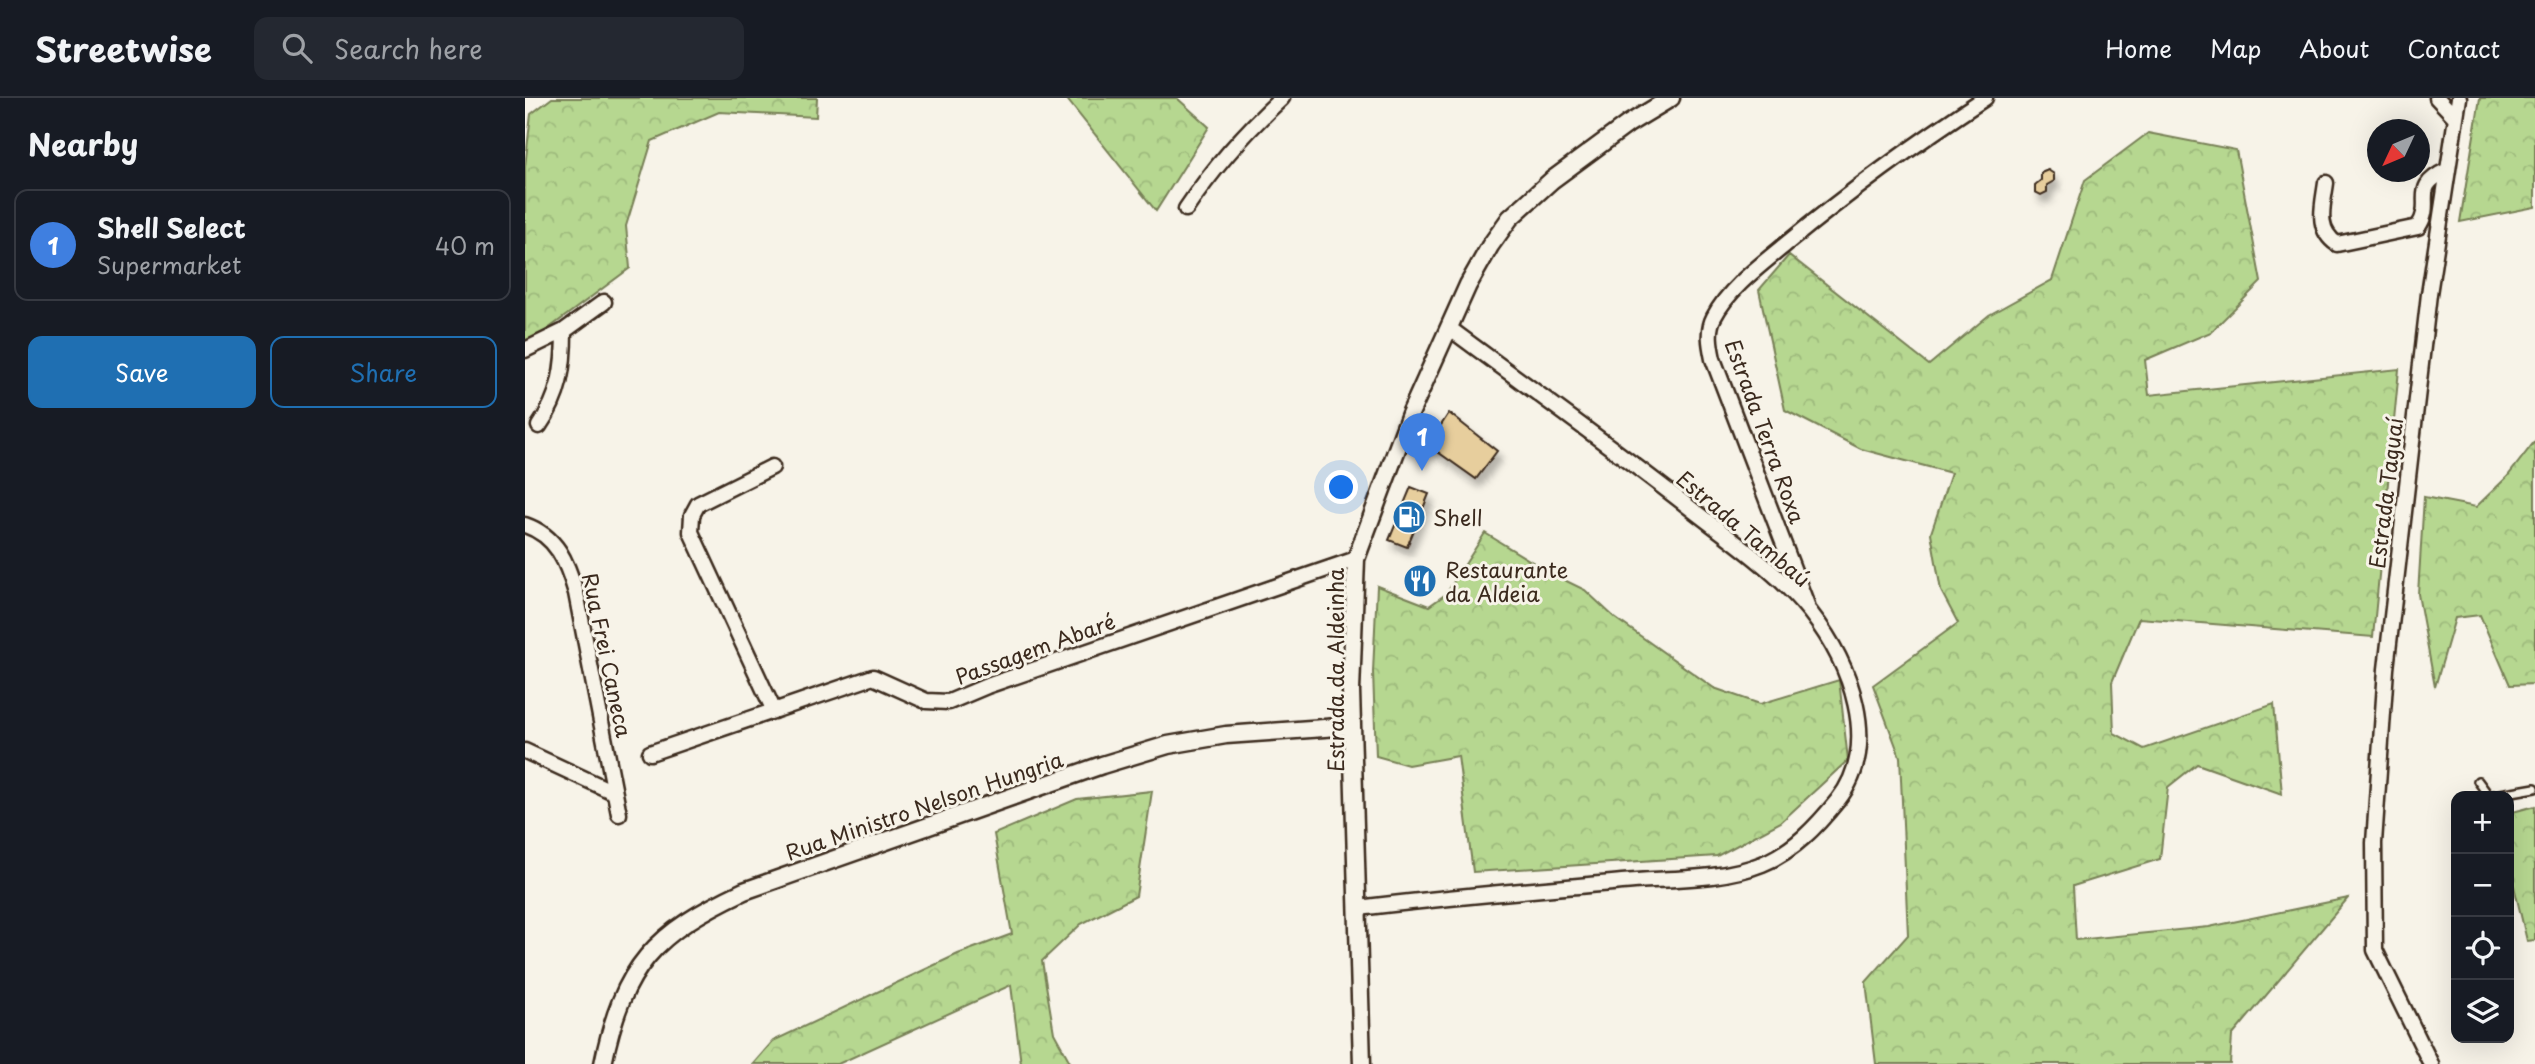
<!DOCTYPE html>
<html lang="en">
<head>
<meta charset="utf-8">
<style>
  body { margin:0; font-family:"Playpen Sans",sans-serif; background:#242831; color:#f1f3f6 }
  .controls { position:absolute; right:21px; bottom:21px; display:grid; overflow:hidden; border-radius:14px; box-shadow:0 7px 28px #0002 }
  .controls button { width:63px; height:63px; display:grid; place-items:center; padding:0; border:0; border-bottom:2px solid #363941; background:#171b24; color:#f1f3f6; font:35px sans-serif }
  .compass { position:absolute; left:1842px; top:21px; width:63px; height:63px; border-radius:50%; background:#171b24; box-shadow:0 7px 28px #0002; rotate:226deg }
  .you { position:absolute; left:817px; top:390px; width:24px; height:24px; margin:-18px; border:5px solid #fff; border-radius:50%; background:#1a73e8; box-shadow:0 0 0 10px #1a73e833 }
  .badge { display:grid; place-items:center; width:46px; height:46px; border-radius:50%; background:#1f6fb2; color:#fff; font-size:23px; font-weight:700 }
  .pin { position:absolute; translate:-50% -58px; filter:drop-shadow(0 2px 4px #0008) }
  .pin::after { content:''; position:absolute; top:37px; width:24px; height:21px; background:inherit; clip-path:polygon(0 0,100% 0,50% 100%) }
  .list { margin:0; padding:0; list-style:none }
  h2 { display:flex; justify-content:space-between; align-items:center; height:91px; margin:0; padding:0 28px; font-size:30px }
  h2 small { font-size:23px; font-weight:400; color:#9ea1a6 }
  .list li { display:grid; grid-template-columns:46px 1fr auto; gap:21px; align-items:center; box-sizing:border-box; height:112px; margin:0 14px 14px; padding:0 14px; border:2px solid #363941; border-radius:14px }
  .list b { display:block; font-size:26px; white-space:nowrap }
  .list p { margin:0; font-size:23px; white-space:nowrap; color:#9ea1a6 }
  .list em { font-size:23px; font-style:normal; color:#9ea1a6 }
  .actions { display:flex; gap:14px; padding:21px 28px }
  .actions a { flex:1; padding:16px 0; border:2px solid #1f6fb2; border-radius:14px; text-align:center; font-size:24px; color:#1f6fb2 }
  .actions .main { background:#1f6fb2; color:#fff }
  .icon { flex:none; width:38px; height:38px; fill:none; stroke:currentColor; stroke-width:2; stroke-linecap:round; stroke-linejoin:round }
  .map { position:relative; flex:none; width:2010px; height:966px; overflow:hidden }
  header { display:flex; align-items:center; gap:42px; box-sizing:border-box; height:98px; padding:0 35px; background:#171b24; border-bottom:2px solid #363941 }
  header strong { font-size:33px }
  nav { display:flex; gap:38px; margin-inline-start:auto; font-size:24px }
  .search { width:490px; height:63px; background:#242831; display:flex; align-items:center; gap:18px; box-sizing:border-box; padding:0 24px; border-radius:14px; color:#9ea1a6; font-size:26px }
  main { display:flex }
  aside { flex:1; background:#171b24 }
  .map>svg:first-child { display:block }
</style>
</head>
<body>
<header>
<strong>Streetwise</strong>
<div class="search"><svg class="icon" aria-label="search" viewBox="0 0 24 24"><circle cx="10" cy="10" r="6"/><path d="M15 15l6 6"/></svg>Search here</div>
<nav><a>Home</a><a>Map</a><a>About</a><a>Contact</a></nav>
</header>
<main>
<aside>
<h2>Nearby<small></small></h2>
<ul class="list">
<li><span class="badge" style="background:#3f7fe0">1</span><div><b>Shell Select</b><p>Supermarket</p></div><em>40 m</em></li>
</ul>
<div class="actions"><a class="main">Save</a><a>Share</a></div>
</aside>
<div class="map">
<svg width="2010" height="966" viewBox="0 0 2010 966">
  <defs>
    <pattern id="forest-crowns" width="20" height="18" patternUnits="userSpaceOnUse" patternTransform="scale(1.75)"><rect width="20" height="18" fill="#b6d790"/><path d="M2 6a3 3 0 1 1 6 0M12 15a3 3 0 1 1 6 0" fill="none" stroke="#9db97c"/></pattern>
    <filter id="shadow"><feDropShadow dx="4.5" dy="8" stdDeviation="3.5" flood-color="#0004"/></filter>
  </defs>
  <rect width="100%" height="100%" fill="#f7f3e8"/>
  <filter id="ink" filterUnits="userSpaceOnUse"><feTurbulence type="fractalNoise" baseFrequency=".0143" numOctaves="2"/><feDisplacementMap in="SourceGraphic" scale="14" xChannelSelector="R" yChannelSelector="G"/><feConvolveMatrix kernelMatrix="1 2 1 2 8 2 1 2 1" color-interpolation-filters="sRGB"/></filter>
  <g filter="url(#ink)">
    <path fill="url(#forest-crowns)" stroke="#788057" stroke-width="2" d="M27,0H292L291,19L194,14L127,43L101,128L105,170L0,248V69L6,16Z
      M541,0H652L684,29L631,113Z
      M1955,0H2010V109L1935,124Z
      M1623,35L1711,52L1736,184L1686,234L1620,262L1624,297L1874,271L1848,539L1614,520L1587,584L1589,635L1619,651L1749,606L1757,696L1672,666L1643,689L1635,761L1548,788L1551,842L1684,829L1823,800L1707,938L1705,966H1351L1341,884L1383,837L1375,659L1348,587L1433,525L1416,493L1406,435L1426,375L1336,351L1260,312L1234,192L1264,157L1404,267L1464,217L1527,182L1560,82Z
      M2010,343V586L1985,587L1955,517L1930,520L1910,589L1893,496L1899,399L1951,409L1982,379Z
      M960,435L1027,476L1060,492L1090,520L1189,590L1235,606L1314,582L1323,662L1256,724L1192,758L948,774L933,658L883,667L851,658L848,574L852,488L904,508L921,496Z
      M627,693L611,798L556,826L517,863L529,935L545,964L496,966L486,887L313,966H228L248,943L433,856L487,836L469,736L552,701Z
      M2010,708V842L2002,843L1984,767V715Z"/>
    <path fill="#e7ce9d" stroke="#3b2a1e" stroke-width="2" filter="url(#shadow)" d="M1523,72L1529,76V83L1522,87V94L1516,97L1510,94V87L1516,82V75Z
      M924,315L972,353L951,381L903,347Z
      M886,389L904,396L882,449L864,442Z"/>
    <g fill="none" stroke-linecap="round" stroke-linejoin="round">
      <defs>
        <path id="service" d="M1953,683L1964,698L2010,690"/>
        <path id="minor" d="M1912,0L1931,20
          M1801,85C1798,108 1790,131 1812,146L1893,129C1911,103 1883,90 1923,72
          M661,111C689,69 720,34 757,0
          M0,252L39,233L79,204
          M14,328C35,298 39,270 39,233
          M247,369L173,406L167,417L166,434L249,613
          M0,427C32,438 42,464 51,495L94,716
          M1282,507L1188,261C1185,247 1182,232 1189,219C1204,190 1236,167 1261,146C1324,94 1391,45 1460,0
          M0,653L88,694
          M125,655L348,579L401,603L424,604L462,588L831,461
          M834,810C921,799 1009,792 1097,784C1142,780 1195,783 1237,766C1269,753 1292,728 1313,702C1357,646 1325,565 1285,514C1253,474 1209,444 1169,413C1089,350 1006,291 924,230
          M1906,966L1850,852L1849,745L1861,571L1904,196L1934,0"/>
        <path id="tertiary" d="M78,966C98,867 130,835 219,793L577,667L643,647L701,637L827,628
          M837,966L826,593L831,461L885,316L943,187L965,148L985,120L1027,82L1103,26L1146,0"/>
      </defs>
      <use href="#service" stroke="#3b2a1e" stroke-width="12"/>
      <use href="#minor" stroke="#3b2a1e" stroke-width="19"/>
      <use href="#tertiary" stroke="#3b2a1e" stroke-width="21"/>
      <use href="#service" stroke="#f7f3e8" stroke-width="7"/>
      <use href="#minor" stroke="#f7f3e8" stroke-width="14"/>
      <use href="#tertiary" stroke="#f7f3e8" stroke-width="16"/>
    </g>
  </g>
  <defs>
    <symbol id="fuel-disc" viewBox="-11 -11 22 22"><circle r="9.5" fill="#1f6fb2" stroke="#f7f3e8"/><path d="M-5.5-6h7V0h2V4h1.3V-2.5L3-4.5l.8-.8L6-3V5H2.5V1h-1V6h-7ZM-4.2-4.7v3.2H.2V-4.7Z" fill="#fff"/></symbol>
    <symbol id="restaurant-disc" viewBox="-11 -11 22 22"><circle r="9.5" fill="#1f6fb2" stroke="#f7f3e8"/><path d="M-5-6h1v4h1v-4h1v4h1v-4h1v5L-1.5 .5V6h-2V.5L-5-1ZM5-6V6H3V1.5H1.5Q1.5-4 5-6Z" fill="#fff"/></symbol>
  </defs>
  <g fill-rule="evenodd">
    <use href="#fuel-disc" x="865" y="400" width="38" height="38"/>
    <use href="#restaurant-disc" x="876" y="464" width="38" height="38"/>
  </g>
  <g text-anchor="middle" dominant-baseline="central" stroke-width="6" stroke-linejoin="round" paint-order="stroke">
    <g font-size="21" fill="#3b2a1e" stroke="#f7f3e8">
      <text transform="translate(1241 333) rotate(70)">Estrada Terra Roxa</text>
      <text transform="translate(1860 395) rotate(-83)">Estrada Taguaí</text>
      <text transform="translate(1219 430) rotate(40)">Estrada Tambaú</text>
      <text transform="translate(510 550) rotate(-20)">Passagem Abaré</text>
      <text transform="translate(83 557) rotate(78)">Rua Frei Caneca</text>
      <text transform="translate(810 572) rotate(-90)">Estrada da Aldeinha</text>
      <text transform="translate(399 707) rotate(-19)">Rua Ministro Nelson Hungria</text>
    </g>
    <g font-size="21" fill="#3b2a1e" stroke="#f7f3e8" text-anchor="start">
      <text x="908" y="419">Shell</text>
      <text x="920" y="471">Restaurante<tspan x="920" dy="24">da Aldeia</tspan></text>
    </g>
  </g>
</svg>
<div class="controls">
<button>+</button>
<button>−</button>
<button><svg class="icon" aria-label="locate" viewBox="0 0 24 24"><circle cx="12" cy="12" r="6"/><path d="M12 2v4M12 18v4M2 12h4M18 12h4"/></svg></button>
<button><svg class="icon" aria-label="layers" viewBox="0 0 24 24"><path d="M12 4l9 5-9 5-9-5zM3 14l9 5 9-5"/></svg></button>
</div>
<svg class="compass" viewBox="-18 -18 36 36"><path d="M0-13l5 13h-10z" fill="#e53935"/><path d="M0 13l5-13h-10z" fill="#9ea1a6"/></svg>
<div class="you"></div>
<div class="pin badge" style="left:897px;top:373px;background:#3f7fe0">1</div>
</div>
</main>
</body>
</html>
